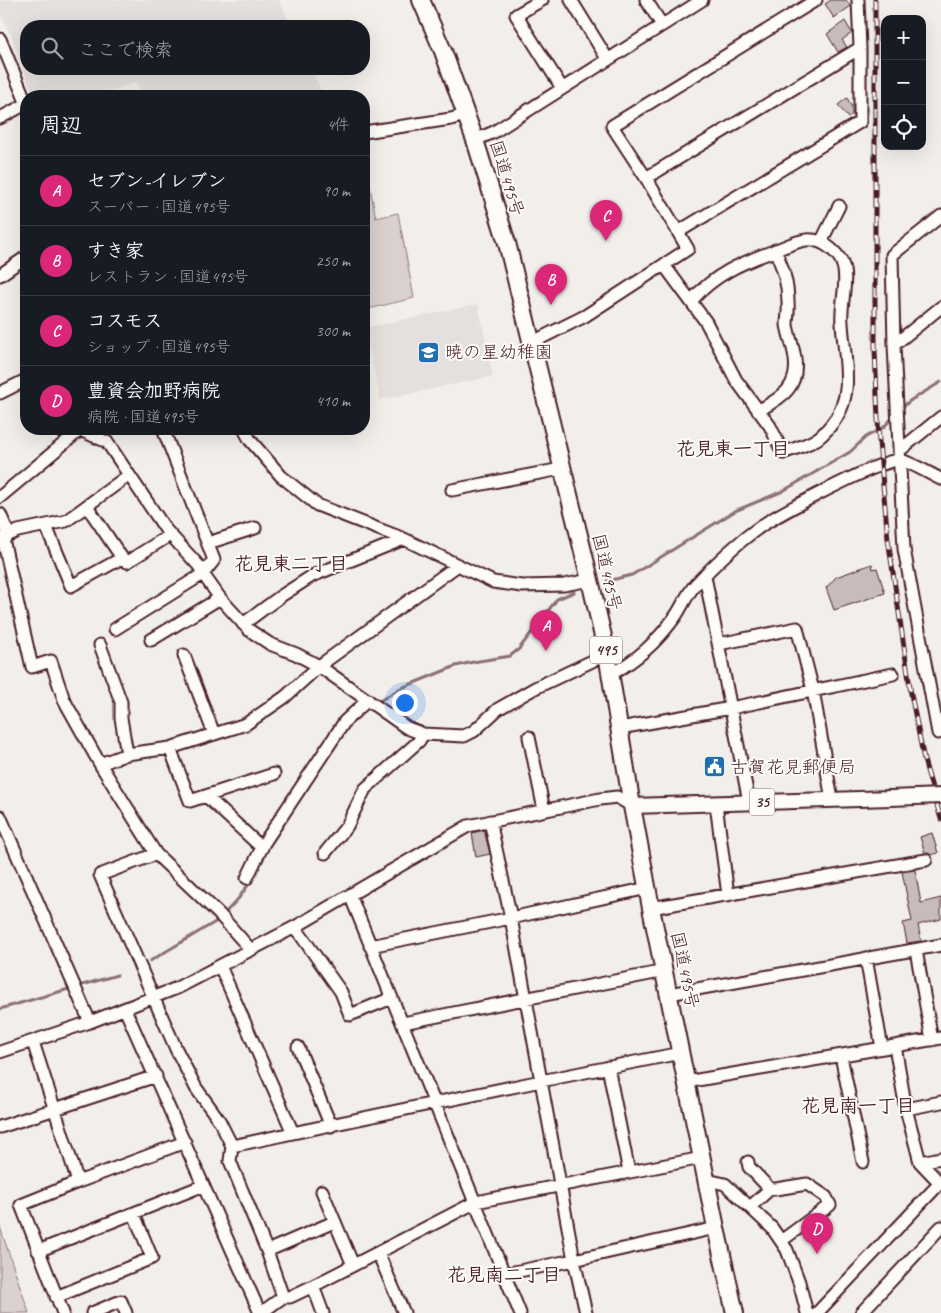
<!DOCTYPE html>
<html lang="ja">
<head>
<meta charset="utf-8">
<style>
  body { margin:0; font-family:Caveat,"Klee One",sans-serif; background:#20242c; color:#f1f3f6 }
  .controls { position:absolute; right:15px; top:15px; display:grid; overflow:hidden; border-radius:10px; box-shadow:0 5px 20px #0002 }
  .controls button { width:45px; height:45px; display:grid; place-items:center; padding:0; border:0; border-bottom:1px solid #363941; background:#171b24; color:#f1f3f6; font:25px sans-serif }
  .you { position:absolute; left:404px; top:702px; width:18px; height:18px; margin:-12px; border:4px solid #fff; border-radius:50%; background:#1a73e8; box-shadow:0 0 0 8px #1a73e833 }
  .badge { display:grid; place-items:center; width:32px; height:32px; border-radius:50%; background:#db2777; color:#fff; font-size:16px; font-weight:700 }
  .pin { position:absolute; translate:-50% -41px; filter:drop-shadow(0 1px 2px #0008) }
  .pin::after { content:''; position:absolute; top:26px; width:18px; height:15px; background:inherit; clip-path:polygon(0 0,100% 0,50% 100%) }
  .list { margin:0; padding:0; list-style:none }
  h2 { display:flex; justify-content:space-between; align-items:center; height:65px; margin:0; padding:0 20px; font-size:21px }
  h2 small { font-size:16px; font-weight:400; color:#9ea1a6 }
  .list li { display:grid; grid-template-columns:32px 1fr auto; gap:15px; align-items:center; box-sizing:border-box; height:70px; padding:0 20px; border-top:1px solid #363941 }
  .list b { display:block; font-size:19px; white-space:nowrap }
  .list p { margin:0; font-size:16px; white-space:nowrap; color:#9ea1a6 }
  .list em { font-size:16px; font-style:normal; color:#9ea1a6 }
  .icon { flex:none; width:28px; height:28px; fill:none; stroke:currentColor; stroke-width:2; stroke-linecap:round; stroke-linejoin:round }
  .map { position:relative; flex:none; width:941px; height:1313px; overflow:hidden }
  .search { position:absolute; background:#171b24; box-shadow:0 5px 20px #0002; left:20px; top:20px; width:350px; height:55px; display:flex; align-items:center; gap:12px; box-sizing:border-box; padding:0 18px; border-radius:20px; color:#9ea1a6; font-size:19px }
  .panel { position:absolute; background:#171b24; box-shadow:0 5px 20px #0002; left:20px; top:90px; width:350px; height:345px; border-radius:20px }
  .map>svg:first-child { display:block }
</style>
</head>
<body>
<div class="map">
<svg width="941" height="1313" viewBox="0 0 941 1313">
  <rect width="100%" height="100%" fill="#f2efeb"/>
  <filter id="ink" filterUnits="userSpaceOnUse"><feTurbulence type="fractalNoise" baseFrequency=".02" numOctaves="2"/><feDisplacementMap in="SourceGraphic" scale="10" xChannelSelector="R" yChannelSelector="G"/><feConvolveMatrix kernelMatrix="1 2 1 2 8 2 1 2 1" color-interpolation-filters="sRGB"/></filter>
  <g filter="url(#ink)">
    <path fill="#e5dfdd" d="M0,0H279L291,26H26V69H311L324,96H142L137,82L95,96H33L11,35L0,13Z
      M478,304L493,376L380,400L365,328Z"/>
    <path fill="#d9d0cf" stroke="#92787d" d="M364,156L376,218L398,213L414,298L364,310Z
      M0,1227L29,1313H0Z"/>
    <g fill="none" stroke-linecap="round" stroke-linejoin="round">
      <path stroke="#8b6f75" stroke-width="3" d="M900,409L911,400L941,382
        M607,581L632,575L735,511L783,491L850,452L866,437L883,428L894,416
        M378,702L399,689L456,666L473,662L510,656L519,649L557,599L574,592
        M225,913L238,899L251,881
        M150,961L217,921
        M0,1009L117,975"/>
    </g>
    <path fill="#c8bbbb" stroke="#4a1f2b" d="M831,0H846L851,6L834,18L825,4Z
      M845,21L852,33L842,40L847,47L838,52L827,34Z
      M847,98L852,107V114L848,118L838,105Z
      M872,564L873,569L877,568L885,593L834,610L826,588L836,577Z
      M484,830L490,854L476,857L472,833Z
      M932,833L938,853L931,855L925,853L920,837Z
      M915,870L921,903L941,898V919L918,925L921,941L907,943L903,923L912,921L902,872Z"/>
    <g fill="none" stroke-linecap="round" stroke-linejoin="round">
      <defs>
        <path id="minor" d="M542,0L516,15L562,88
          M571,0L608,60
          M646,0L662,25
          M0,39L26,102
          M0,118L26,104
          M364,132L451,119L465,115
          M475,140L494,132L702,0
          M646,178L860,48
          M678,232L860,122V48L858,0
          M821,242L839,206
          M664,265L706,322L736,380L770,426L783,453C793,449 805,446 815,440C821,437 827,430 831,425C856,396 844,358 842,323C840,305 849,279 842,263C840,257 835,252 830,248C810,232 795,243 774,251C741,263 715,274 691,301
          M0,275L26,257
          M941,307L894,345L904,549L938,733L941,732
          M531,343L585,316L688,249L646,178L612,126L816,0
          M894,345L892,255L941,216
          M0,393L26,380
          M758,411C780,398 799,389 795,359C794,348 789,337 787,325C787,318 789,310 788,302C788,283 783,268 775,250
          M244,429L250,440L281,476L317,505L404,539L493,582L522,586L564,585L590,580
          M899,451L941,417
          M452,490L561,469
          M0,497L80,430L107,442L166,530L199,566L203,574L220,598L249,630L270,644L296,654L319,666L407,728L423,734L464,736L474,731L498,709L535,688L607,654
          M0,514L9,535L18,531L66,521L129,475
          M46,526L71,586L122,558L87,506
          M9,535L3,539L32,667L51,661L64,700L100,764
          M208,543L255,528
          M122,558L127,562L170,535
          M705,576L749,802
          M243,624L281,596L312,576L404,539
          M115,629L203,574L214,560L163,429
          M151,640L220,598
          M719,644L797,628L813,690L832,800
          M100,645L121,702V718L127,754
          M184,655L214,734
          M610,675C638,659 656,643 675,617C682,607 687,594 695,585C712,567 736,544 757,529C774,516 883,458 900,460C906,460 934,476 941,479
          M620,728L731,708L893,674
          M529,737L544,810
          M170,748L190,801L274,774
          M206,796L262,848
          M716,804L728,895
          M0,816L90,1022
          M490,821L511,918L574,1260L586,1313
          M325,853L347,826L365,789L419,741L423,734
          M156,854L100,875L176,1049L196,1088L219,1120L232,1146L230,1161L267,1251L283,1297
          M247,878L264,843L345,721L368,700
          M350,895L520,1313
          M651,908L926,860
          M295,927L341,992L350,1015L392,998
          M370,946L511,918L648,888
          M251,950L219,914L156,854L100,764L127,754L170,748L246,724L285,697L319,666L458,565
          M916,950L932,1040
          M866,958L882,1048
          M220,966L293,1133
          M669,994L941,945
          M125,1009L260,1313
          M403,1023L665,971
          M33,1042L78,1182
          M895,1046L906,1109L941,1102
          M298,1047L331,1126
          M0,1052L90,1022L177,988L295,927L468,826L600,799L617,797L632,806
          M841,1056L863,1162
          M608,1067L629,1172
          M686,1082L941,1038
          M906,1109L920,1162L941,1184
          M0,1127L156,1076
          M232,1146C382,1114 531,1082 681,1053
          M748,1162L749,1167L770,1189
          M920,1162L941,1158
          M707,1180L725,1184L772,1228L787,1250L799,1282L807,1313
          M322,1191L353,1265
          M750,1207L770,1189H776L807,1184L826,1197L830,1205L781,1241
          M38,1251L202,1186
          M267,1251L334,1222
          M378,1253L404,1313
          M504,1274L574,1260L716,1228
          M313,1286L323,1313
          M56,1297L152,1258L134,1214
          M63,1313L21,1205L78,1182L185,1142
          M92,1313L121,1301L126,1313
          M261,1313L283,1297H290L313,1286L476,1202L702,1158
          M817,1313L940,1183
          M861,1313L941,1227"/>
        <path id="major" d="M632,806L891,798"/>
        <path id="highway" d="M421,0L443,51L475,140L507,243L590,580L607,654L632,806L651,908L716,1228L735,1313"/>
      </defs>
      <use href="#minor" stroke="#4a1f2b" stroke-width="15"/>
      <use href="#major" stroke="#4a1f2b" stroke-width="18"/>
      <use href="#highway" stroke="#4a1f2b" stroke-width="20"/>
      <use href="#minor" stroke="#fdfcf7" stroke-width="11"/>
      <use href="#major" stroke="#fdfcf7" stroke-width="14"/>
      <use href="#highway" stroke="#fdfcf7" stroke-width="16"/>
      <defs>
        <path id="rail" d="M875,0V350L879,442L888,539L911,694L924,760L941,819"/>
      </defs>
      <use href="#rail" stroke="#4a1f2b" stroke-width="5"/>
      <use href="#rail" stroke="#fdfcf7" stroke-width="3" stroke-dasharray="9" stroke-linecap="butt"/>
      <defs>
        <path id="major-bridge" d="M891,798L941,796"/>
      </defs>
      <use href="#major-bridge" stroke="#4a1f2b" stroke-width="18" stroke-linecap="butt"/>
      <use href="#major-bridge" stroke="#fdfcf7" stroke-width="14"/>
    </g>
  </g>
  <defs>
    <symbol id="school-square" viewBox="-11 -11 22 22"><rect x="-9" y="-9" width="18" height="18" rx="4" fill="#1f6fb2" stroke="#fdfcf7"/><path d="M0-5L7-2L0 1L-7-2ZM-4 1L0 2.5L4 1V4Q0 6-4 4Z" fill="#fff"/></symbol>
    <symbol id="civic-square" viewBox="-11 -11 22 22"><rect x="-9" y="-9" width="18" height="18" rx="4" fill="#1f6fb2" stroke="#fdfcf7"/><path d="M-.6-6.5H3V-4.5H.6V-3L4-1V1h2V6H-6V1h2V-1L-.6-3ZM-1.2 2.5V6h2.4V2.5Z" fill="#fff"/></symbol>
  </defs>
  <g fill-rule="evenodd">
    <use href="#school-square" x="416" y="340" width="25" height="25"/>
    <use href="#civic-square" x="702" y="754" width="25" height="25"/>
  </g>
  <g text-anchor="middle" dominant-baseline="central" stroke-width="4" stroke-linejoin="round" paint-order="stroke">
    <g fill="#fdfcf7" stroke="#806168" stroke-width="1">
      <rect x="590" y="636.5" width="32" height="27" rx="4"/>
      <rect x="749.5" y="788.5" width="25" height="27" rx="4"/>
    </g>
    <g font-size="16" font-weight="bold" fill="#4a1f2b">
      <text x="606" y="650">495</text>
      <text x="762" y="802">35</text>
    </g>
    <g font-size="18" fill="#4a1f2b" stroke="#fdfcf7">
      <text transform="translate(507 178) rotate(73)">国道495号</text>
      <text transform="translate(607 572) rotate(77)">国道495号</text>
      <text transform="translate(685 970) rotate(78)">国道495号</text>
    </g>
    <g font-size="18" fill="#4a1f2b" stroke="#fdfcf7" text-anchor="start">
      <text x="445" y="352">暁の星幼稚園</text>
      <text x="730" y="767">古賀花見郵便局</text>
    </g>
    <g font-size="19" font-weight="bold" fill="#4a1f2b" stroke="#fdfcf7">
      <text x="733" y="449">花見東一丁目</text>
      <text x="291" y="564">花見東二丁目</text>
      <text x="858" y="1106">花見南一丁目</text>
      <text x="504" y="1275">花見南二丁目</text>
    </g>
  </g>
</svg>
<div class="controls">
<button>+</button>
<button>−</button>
<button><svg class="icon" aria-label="locate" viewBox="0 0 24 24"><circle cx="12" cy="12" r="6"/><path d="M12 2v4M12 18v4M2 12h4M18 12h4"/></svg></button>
</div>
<div class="you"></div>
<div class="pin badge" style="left:546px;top:651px">A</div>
<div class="pin badge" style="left:551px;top:305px">B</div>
<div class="pin badge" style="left:606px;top:241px">C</div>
<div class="pin badge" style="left:817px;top:1254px">D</div>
<div class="search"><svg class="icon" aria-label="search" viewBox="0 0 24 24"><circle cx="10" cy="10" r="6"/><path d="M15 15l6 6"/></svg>ここで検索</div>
<section class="panel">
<h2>周辺<small>4件</small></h2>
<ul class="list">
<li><span class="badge">A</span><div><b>セブン-イレブン</b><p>スーパー · 国道495号</p></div><em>90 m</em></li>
<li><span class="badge">B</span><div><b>すき家</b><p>レストラン · 国道495号</p></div><em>250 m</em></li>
<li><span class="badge">C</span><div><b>コスモス</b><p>ショップ · 国道495号</p></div><em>300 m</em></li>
<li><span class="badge">D</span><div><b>豊資会加野病院</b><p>病院 · 国道495号</p></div><em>410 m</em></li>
</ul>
</section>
</div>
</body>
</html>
